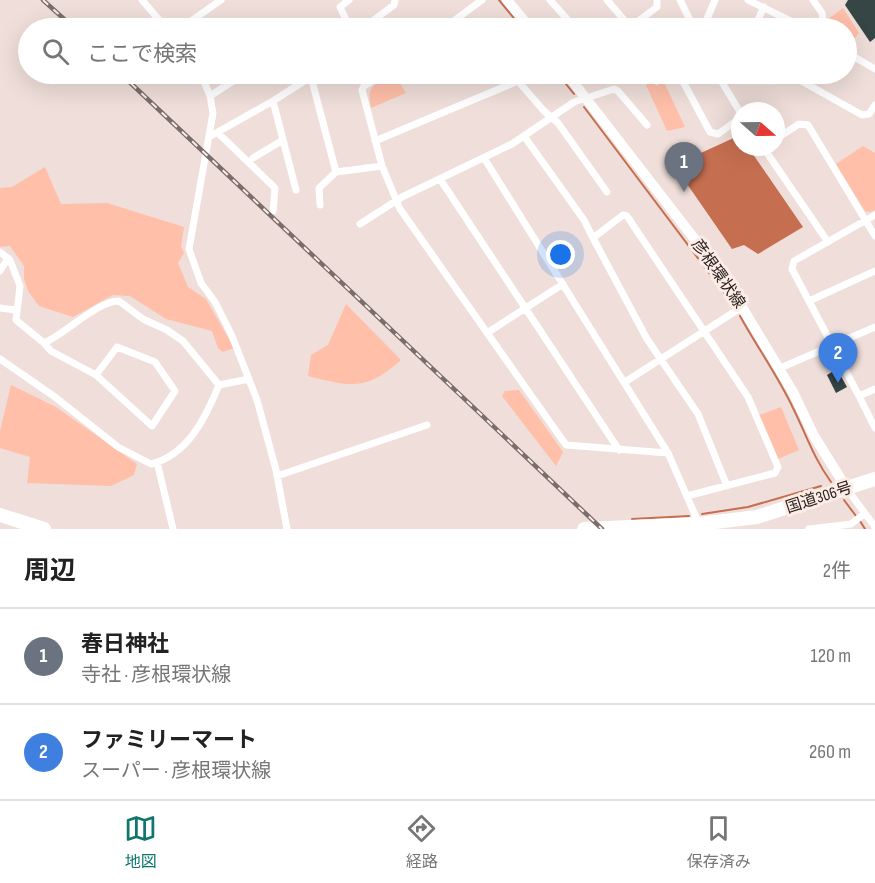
<!DOCTYPE html>
<html lang="ja">
<head>
<meta charset="utf-8">
<style>
  body { margin:0; font-family:"Sofia Sans Condensed","Noto Sans JP",sans-serif; background:#f6f6f6; color:#222 }
  .compass { position:absolute; left:731px; top:102px; width:54px; height:54px; border-radius:50%; background:#fff; box-shadow:0 6px 24px #0002; rotate:110deg }
  .you { position:absolute; left:561px; top:255px; width:21px; height:21px; margin:-15px; border:4px solid #fff; border-radius:50%; background:#1a73e8; box-shadow:0 0 0 9px #1a73e833 }
  .badge { display:grid; place-items:center; width:39px; height:39px; border-radius:50%; background:#0f766e; color:#fff; font-size:20px; font-weight:700 }
  .pin { position:absolute; translate:-50% -50px; filter:drop-shadow(0 2px 3px #0008) }
  .pin::after { content:''; position:absolute; top:32px; width:21px; height:18px; background:inherit; clip-path:polygon(0 0,100% 0,50% 100%) }
  .list { margin:0; padding:0; list-style:none }
  h2 { display:flex; justify-content:space-between; align-items:center; height:78px; margin:0; padding:0 24px; font-size:26px }
  h2 small { font-size:20px; font-weight:400; color:#767676 }
  .list li { display:grid; grid-template-columns:39px 1fr auto; gap:18px; align-items:center; box-sizing:border-box; height:96px; padding:0 24px; border-top:2px solid #e0e0e0 }
  .list b { display:block; font-size:22px; white-space:nowrap }
  .list p { margin:0; font-size:20px; white-space:nowrap; color:#767676 }
  .list em { font-size:20px; font-style:normal; color:#767676 }
  .icon { flex:none; width:33px; height:33px; fill:none; stroke:currentColor; stroke-width:2; stroke-linecap:round; stroke-linejoin:round }
  .map { position:relative; flex:none; width:875px; height:529px; overflow:hidden }
  .search { position:absolute; background:#fff; box-shadow:0 6px 24px #0002; left:18px; right:18px; top:18px; height:66px; display:flex; align-items:center; gap:15px; box-sizing:border-box; padding:0 21px; border-radius:33px; color:#767676; font-size:22px }
  .sheet { height:270px; background:#fff }
  nav { display:flex; justify-content:space-around; align-items:center; box-sizing:border-box; height:84px; border-top:2px solid #e0e0e0; background:#fff; font-size:16px; color:#767676 }
  nav a { display:grid; justify-items:center; gap:3px }
  nav .on { color:#0f766e }
  .map>svg:first-child { display:block }
</style>
</head>
<body>
<div class="map">
<svg width="875" height="529" viewBox="0 0 875 529">
  <rect width="100%" height="100%" fill="#efded9"/>
  <path fill="#ffbfa9" d="M843,8L859,33L847,47L846,28H829L827,20Z
    M394,74L406,93L371,108C366,84 375,85 394,74Z
    M653,81L656,86L664,82L685,127L667,131L646,85Z
    M863,146L875,153V210L870,212L865,211L836,164Z
    M45,167L61,204L107,203L184,227L181,246L184,253L178,263L188,287L206,299L234,348L223,352L218,348L212,331L166,319L130,296L113,295L73,317L39,306L28,291L24,279V266L10,246L0,247V188L12,187Z
    M346,304L401,360C366,391 351,387 308,376L311,355L328,345Z
    M11,385L56,407L137,464L134,475L111,486L27,483L30,457L0,448V431Z
    M519,390L563,452L556,466L502,396L505,391Z
    M781,407L799,450L778,459L759,415Z"/>
  <path fill="#c56e50" d="M738,136H740V147H748L803,227L758,254L744,245L732,249L676,168L679,163Z"/>
  <g fill="none" stroke-linecap="round" stroke-linejoin="round">
    <path stroke="#c56e50" stroke-width="2" d="M499,0L522,28
      M558,74L574,94
      M584,107L734,306
      M740,316C757,347 778,376 793,408C806,434 813,457 831,482
      M844,500L856,516
      M702,514L748,507L821,486
      M632,519L689,516
      M860,521L865,529"/>
  </g>
  <path fill="#364644" d="M848,0H875V38L870,42L845,5Z
    M837,369L847,387L836,393L827,375Z"/>
  <g fill="none" stroke-linecap="round" stroke-linejoin="round">
    <path stroke="#fff" stroke-width="7" d="M142,0L166,28
      M349,0L340,7L350,28
      M550,0L575,28
      M607,0L631,28
      M680,0L694,28
      M748,0L805,28
      M813,0L822,13L824,28
      M181,28L221,0
      M363,28L394,5L395,0
      M444,28L482,0
      M629,28L657,7V0
      M703,28L715,0
      M754,28L764,7
      M846,52L875,69
      M201,74L210,96L213,113L189,249L201,283L215,302L232,336L257,400L276,470L287,529
      M383,74L364,86L362,90L382,166L400,209L566,445L668,453
      M514,74L518,81
      M655,74L658,79
      M679,74L710,132L718,134L740,118
      M717,74L740,112
      M789,74L862,115L869,114L875,105
      M311,77L336,172L382,166
      M210,96L244,74
      M273,101L296,190
      M218,133L275,188L273,211
      M524,136L584,220L593,238L623,215L627,216L748,397L778,467L775,473L687,496
      M209,137L273,101L315,74
      M776,139L799,124L808,125L875,236
      M375,141L518,81L544,111L558,123L607,192
      M763,147L828,242
      M253,158L283,140
      M484,158L668,453L699,524
      M440,179L619,450
      M320,205L319,188L336,172
      M875,215L794,261L792,269L859,396L875,389
      M360,224L402,197L512,144L574,102L614,89L618,91L647,125
      M593,238L647,339L698,414L727,486
      M0,252L10,260L20,286L16,320L44,343C65,334 99,300 119,301L143,319L167,330L183,341L219,385
      M0,271L8,258
      M809,301L875,271
      M0,308L15,310
      M487,333L563,284
      M44,343L51,351L96,375L152,426L175,391L155,362L117,347L96,375
      M0,359L55,397L118,447L151,464C188,455 206,417 219,385
      M778,369L875,327
      M625,382L742,307
      M219,385L249,379
      M859,396L875,428
      M157,462L173,529
      M277,476L427,425
      M847,489L875,527
      M809,529L851,524L864,514"/>
    <path stroke="#fff" stroke-width="10" d="M507,0L530,28
      M567,74L724,277L793,392L814,436L847,489"/>
    <path stroke="#fff" stroke-width="14" d="M0,515L44,529
      M584,529L699,524L757,517L875,479"/>
    <defs>
      <path id="rail" d="M43,0L74,28
        M121,74L602,529"/>
    </defs>
    <use href="#rail" stroke="#796e6b" stroke-width="4.5"/>
    <use href="#rail" stroke="#fdece6" stroke-width="2" stroke-dasharray="7" stroke-linecap="butt"/>
  </g>
  <g text-anchor="middle" dominant-baseline="central" stroke-width="6" stroke-linejoin="round" paint-order="stroke">
    <g font-size="16" fill="#27201e" stroke="#fdece6">
      <text transform="translate(718 274) rotate(55)">彦根環状線</text>
      <text transform="translate(819 498) rotate(-18)">国道306号</text>
    </g>
  </g>
</svg>
<svg class="compass" viewBox="-18 -18 36 36"><path d="M0-13l5 13h-10z" fill="#e53935"/><path d="M0 13l5-13h-10z" fill="#767676"/></svg>
<div class="you"></div>
<div class="pin badge" style="left:684px;top:192px;background:#6b7280">1</div>
<div class="pin badge" style="left:838px;top:383px;background:#3f7fe0">2</div>
<div class="search"><svg class="icon" aria-label="search" viewBox="0 0 24 24"><circle cx="10" cy="10" r="6"/><path d="M15 15l6 6"/></svg>ここで検索</div>
</div>
<section class="sheet">
<h2>周辺<small>2件</small></h2>
<ul class="list">
<li><span class="badge" style="background:#6b7280">1</span><div><b>春日神社</b><p>寺社 · 彦根環状線</p></div><em>120 m</em></li>
<li><span class="badge" style="background:#3f7fe0">2</span><div><b>ファミリーマート</b><p>スーパー · 彦根環状線</p></div><em>260 m</em></li>
</ul>
</section>
<nav>
<a class="on"><svg class="icon" aria-label="map" viewBox="0 0 24 24"><path d="M3 6l6-2 6 2 6-2v14l-6 2-6-2-6 2zM9 4v14M15 6v14"/></svg>地図</a>
<a><svg class="icon" aria-label="directions" viewBox="0 0 24 24"><path d="M12 3l9 9-9 9-9-9zM9 14v-3h6M13 9l2 2-2 2"/></svg>経路</a>
<a><svg class="icon" aria-label="saved" viewBox="0 0 24 24"><path d="M7 4h10v16l-5-4-5 4z"/></svg>保存済み</a>
</nav>
</body>
</html>
